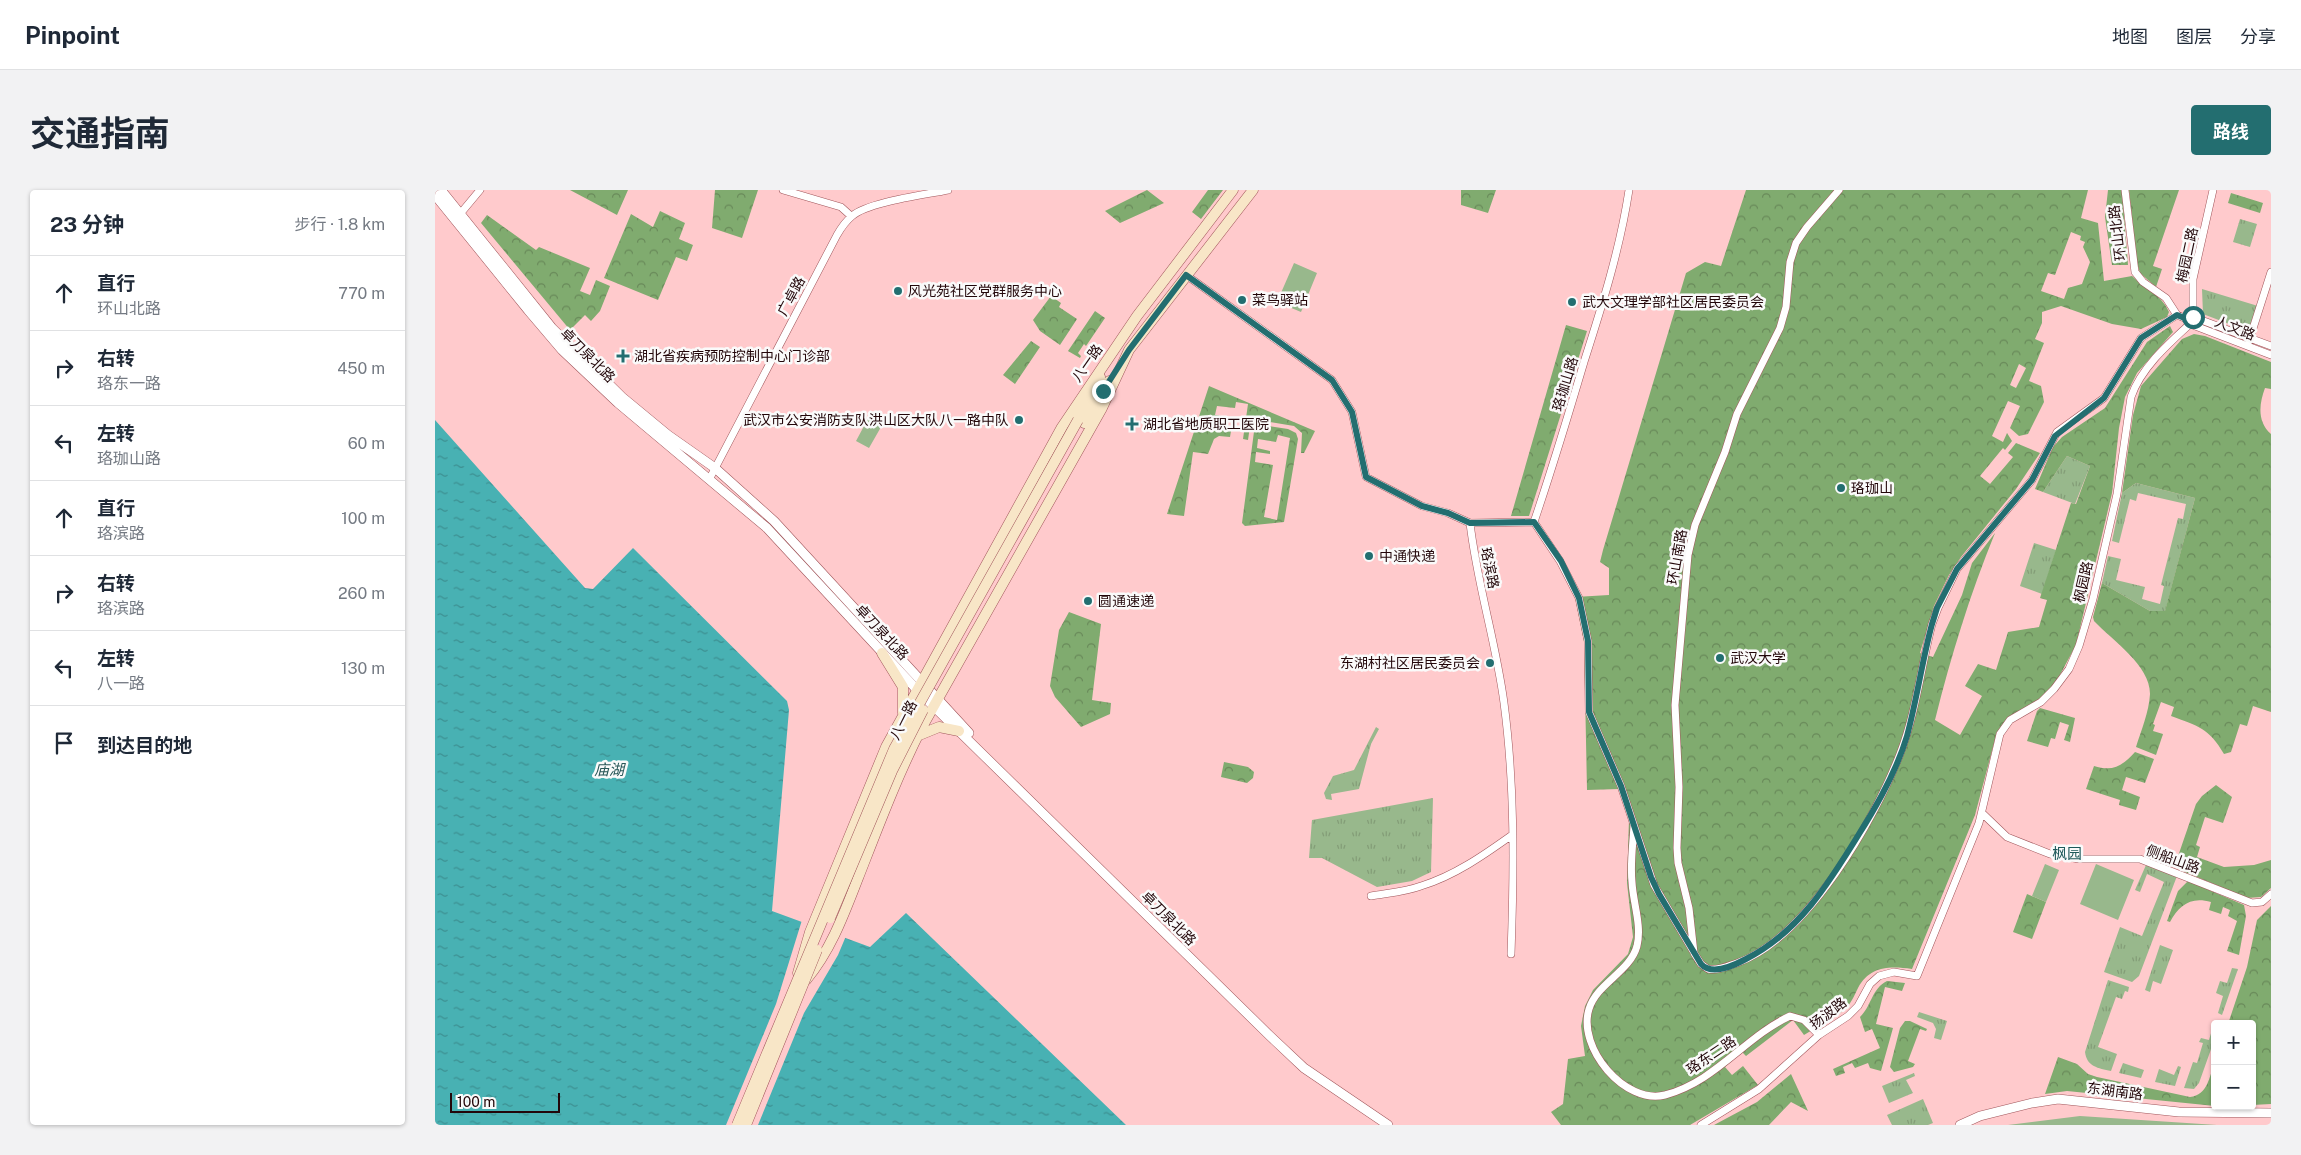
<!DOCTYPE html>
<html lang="zh">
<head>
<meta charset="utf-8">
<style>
  body { margin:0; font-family:"Public Sans","Noto Sans SC",sans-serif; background:#f2f2f3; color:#1f2937 }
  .controls { position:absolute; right:15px; bottom:15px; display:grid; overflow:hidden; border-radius:5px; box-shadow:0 1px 4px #0004 }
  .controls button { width:45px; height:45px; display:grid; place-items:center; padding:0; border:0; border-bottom:1px solid #e0e1e3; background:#fff; color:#1f2937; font:25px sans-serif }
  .scale { position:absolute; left:15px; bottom:12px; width:110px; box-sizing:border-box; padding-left:5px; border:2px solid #220609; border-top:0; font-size:14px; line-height:18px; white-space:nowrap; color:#220609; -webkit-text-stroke:4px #fafafa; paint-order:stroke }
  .stop { position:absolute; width:15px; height:15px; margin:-11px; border:4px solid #236e70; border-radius:50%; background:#fff }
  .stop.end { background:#236e70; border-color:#fff; box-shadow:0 1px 5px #0008 }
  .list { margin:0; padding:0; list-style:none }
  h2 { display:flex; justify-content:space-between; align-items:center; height:65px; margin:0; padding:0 20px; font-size:21px }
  h2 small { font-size:16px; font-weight:400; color:#747a83 }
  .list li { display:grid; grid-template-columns:32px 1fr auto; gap:15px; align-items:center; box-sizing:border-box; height:75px; padding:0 20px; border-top:1px solid #e0e1e3 }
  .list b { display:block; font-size:19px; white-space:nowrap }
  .list p { margin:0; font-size:16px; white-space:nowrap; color:#747a83 }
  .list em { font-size:16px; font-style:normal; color:#747a83 }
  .icon { flex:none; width:28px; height:28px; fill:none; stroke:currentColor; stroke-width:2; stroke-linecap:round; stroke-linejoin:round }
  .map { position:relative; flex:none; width:1836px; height:935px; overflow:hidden; border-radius:5px }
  header { display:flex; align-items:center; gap:30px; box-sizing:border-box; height:70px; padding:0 25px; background:#fff; border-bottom:1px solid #e0e1e3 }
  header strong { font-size:24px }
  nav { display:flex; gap:28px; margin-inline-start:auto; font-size:18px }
  .intro { display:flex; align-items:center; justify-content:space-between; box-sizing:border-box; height:120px; padding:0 30px }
  h1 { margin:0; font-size:35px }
  .button { padding:12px 22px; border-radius:5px; background:#236e70; color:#fff; font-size:18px; font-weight:700 }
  main { display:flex; gap:30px; padding:0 30px }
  aside { flex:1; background:#fff; border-radius:5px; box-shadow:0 1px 4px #0004 }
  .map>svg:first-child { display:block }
</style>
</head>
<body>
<header>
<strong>Pinpoint</strong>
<nav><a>地图</a><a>图层</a><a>分享</a></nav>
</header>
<div class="intro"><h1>交通指南</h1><a class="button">路线</a></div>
<main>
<aside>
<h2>23 分钟<small>步行 · 1.8 km</small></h2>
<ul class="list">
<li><svg class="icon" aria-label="ahead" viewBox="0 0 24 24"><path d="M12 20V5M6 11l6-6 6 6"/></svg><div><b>直行</b><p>环山北路</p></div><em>770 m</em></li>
<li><svg class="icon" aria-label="right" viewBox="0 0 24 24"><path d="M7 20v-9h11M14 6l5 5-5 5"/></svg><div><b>右转</b><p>珞东一路</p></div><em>450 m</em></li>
<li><svg class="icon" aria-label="left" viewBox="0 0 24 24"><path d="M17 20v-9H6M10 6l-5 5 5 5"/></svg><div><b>左转</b><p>珞珈山路</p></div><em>60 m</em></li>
<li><svg class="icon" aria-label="ahead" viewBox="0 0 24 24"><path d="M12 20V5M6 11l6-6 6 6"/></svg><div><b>直行</b><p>珞滨路</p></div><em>100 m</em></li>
<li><svg class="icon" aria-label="right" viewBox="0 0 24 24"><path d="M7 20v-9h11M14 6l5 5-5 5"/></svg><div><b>右转</b><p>珞滨路</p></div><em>260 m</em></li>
<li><svg class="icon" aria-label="left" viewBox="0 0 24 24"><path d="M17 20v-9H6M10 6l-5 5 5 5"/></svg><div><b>左转</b><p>八一路</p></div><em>130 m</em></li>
<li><svg class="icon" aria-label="arrive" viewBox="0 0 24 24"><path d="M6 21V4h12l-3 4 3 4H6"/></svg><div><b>到达目的地</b></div></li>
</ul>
</aside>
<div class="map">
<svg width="1836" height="935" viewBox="0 0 1836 935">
  <defs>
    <pattern id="grass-tufts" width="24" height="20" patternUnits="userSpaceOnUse" patternTransform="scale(1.25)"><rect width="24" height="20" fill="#98b88c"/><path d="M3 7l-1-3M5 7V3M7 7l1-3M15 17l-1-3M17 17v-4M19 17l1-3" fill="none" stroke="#839d77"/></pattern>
    <pattern id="forest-crowns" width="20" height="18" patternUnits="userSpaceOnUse" patternTransform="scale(1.25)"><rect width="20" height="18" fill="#80ab6f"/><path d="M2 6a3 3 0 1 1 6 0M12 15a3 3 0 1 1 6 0" fill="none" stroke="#688959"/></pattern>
    <pattern id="water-ripples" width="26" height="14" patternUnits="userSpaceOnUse" patternTransform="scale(1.25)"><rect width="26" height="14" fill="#48b1b3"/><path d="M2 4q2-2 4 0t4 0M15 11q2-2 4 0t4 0" fill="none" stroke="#3c8e90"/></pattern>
  </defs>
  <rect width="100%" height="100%" fill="#ffcacc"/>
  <path fill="url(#grass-tufts)" d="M1805,29L1822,34L1815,57L1798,52Z
    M1767,99L1823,116L1815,142L1768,124Z
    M1632,266L1655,276L1640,314L1608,302Z
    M1701,293L1760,308L1730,422L1715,421L1667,393L1673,366L1686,369L1681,390L1710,397L1707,409L1725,414L1729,396L1726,395L1743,328L1748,329L1751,314L1703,303L1701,311L1695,309L1684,353L1677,351L1687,303Z
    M1599,353L1621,360L1607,404L1585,396Z
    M941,537L944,539L936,554L924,599L896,604L897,610L891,609L889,603L898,586L919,580Z
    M998,608L996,682L977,691L942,697L887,668H874L877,630Z
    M1711,675L1742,686L1704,786L1697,792L1669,782L1685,737L1707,746L1729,692L1712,684L1705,702L1700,700Z
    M1725,755L1738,760L1726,794L1718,791L1715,802L1710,800Z
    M1797,778L1803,779L1787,825L1783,823L1788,806L1781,803L1785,791L1792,793Z
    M1673,790L1694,797L1693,802L1690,801L1687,809L1681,807L1663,857L1682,864L1676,881C1663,878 1652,877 1650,862Z
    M1484,822L1512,831L1506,850L1499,848L1501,839L1498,833L1482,827Z
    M1779,833L1783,834H1780V848L1764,893L1759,899L1749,898L1758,872L1762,873L1768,853L1764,852L1766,848L1774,850Z
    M1688,873L1709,880L1706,888L1684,883Z
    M1743,876L1746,877L1740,896L1720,892L1724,879L1739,885Z
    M1479,883L1480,886L1471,890L1478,903L1454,913L1447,896Z
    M1488,909L1498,933L1493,935H1457L1452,925Z"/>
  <path fill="url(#forest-crowns)" fill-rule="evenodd" d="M135,0H193L182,25Z
    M280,0H323L307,48L277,38Z
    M712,0L729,13L685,33L670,21Z
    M773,0H788L766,29L757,22Z
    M1026,0H1061L1053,23L1026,15Z
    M1311,0H1653L1646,28L1663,33L1669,91L1697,86C1710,99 1727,105 1734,122L1732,127L1706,139L1677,134L1626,116L1607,122V133L1600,149L1609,153L1594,191L1606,196L1609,212L1593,244L1584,246L1575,238L1585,216L1573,211L1557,246L1568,252L1572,243L1577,251L1570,260L1568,258L1545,286L1555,294L1578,267L1573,263L1581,253L1605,263L1581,299L1526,367L1514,385L1499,416L1485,463L1498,467L1527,405L1537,373L1560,343C1535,404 1516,466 1500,530L1525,545L1547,506L1530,496L1543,474L1561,480L1573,442L1604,437L1612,410L1605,408L1636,313L1641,314L1655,276L1632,266L1608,302L1600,299L1618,257L1627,247L1670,218L1712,152L1735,136L1738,142L1702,183L1690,207L1684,238L1677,303L1641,455L1619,496L1604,510L1574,528L1562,542L1540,625L1477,779C1454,776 1435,776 1423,798C1419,806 1416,814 1409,820C1397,830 1382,837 1369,845L1358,830L1311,866L1307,862L1290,877L1297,885L1308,876L1323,895L1255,935H1126L1116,922L1128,914L1133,869L1150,866L1146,836L1150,816L1158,800L1193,764L1198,747L1192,693L1194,629L1184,599L1152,600L1149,452L1140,407L1174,405V378L1165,372L1168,360L1251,83L1270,72L1286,76ZM1636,42L1646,46L1645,50L1650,52L1648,57L1655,72L1647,94L1633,98L1629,109L1606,101L1613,83L1620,85ZM1584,174L1591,178L1581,198L1575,195Z
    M1673,0H1687L1693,75H1677L1670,27Z
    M1694,0H1744L1718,76L1727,79L1721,97L1705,83L1702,73Z
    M1796,3L1828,13L1825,23L1793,13Z
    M225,21L250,33L244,49L258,55L252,71L241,67L223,110L169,88L196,24L218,37Z
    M52,25L101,60L104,57L155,78L145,101L155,105L161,90L175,96L165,121L156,131L150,125L135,140L46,33Z
    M616,106L626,113L624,117L642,129L625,155L605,141L598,130Z
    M660,121L670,128L651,156L649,154L643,163L646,166L645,168L633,161Z
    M1131,135L1152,141L1094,326H1076Z
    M1759,144L1770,146L1836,172V199L1830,198C1824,214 1822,232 1836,244V522L1818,516L1812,536L1805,534L1796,562L1789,564C1774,538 1763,536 1736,526L1739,517L1726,512L1718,534L1720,535L1718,541L1728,544L1721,565L1701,557C1706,541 1714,522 1715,504C1715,475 1678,451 1659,431L1658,427L1667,393L1715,421H1730L1760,308L1701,293L1687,303L1698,225L1706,196L1747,149Z
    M596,151L605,157L580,194L568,185Z
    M774,196L880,241L869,263H866L867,243L859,236L816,229L813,250L808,249L813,214L801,212L800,218L782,216L780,225L793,227V230L780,228L778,238L796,241L795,247L784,246L779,249L773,264L758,262L749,326L732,324Z
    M820,234L853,239L861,243L863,249L849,332L810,336L807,333ZM843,245L855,248L842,330L829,327L838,275L820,272L821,262L835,264V261L822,258L823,249L841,252Z
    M634,422L666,434L657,510L676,513L675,524L646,537L620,507L615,496L624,440Z
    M1605,518L1640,528L1635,552L1629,550L1634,535L1625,532L1620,549L1616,548L1613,557L1592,551L1602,521Z
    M1700,562L1719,569L1710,593L1691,587L1687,600L1705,607L1701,620L1684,615L1685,610L1651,599L1659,576C1678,582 1687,576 1700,562Z
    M789,572L813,577L819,582L818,588L812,593L786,587Z
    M1781,595L1797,607L1788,633L1770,627L1761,655L1765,657L1762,667L1789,677L1819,675L1836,670V698L1826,707L1812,708L1750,682L1742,677L1741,672L1761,614L1767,606Z
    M1753,691L1809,715L1811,726L1804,765L1792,761L1802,731L1793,726L1795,720L1788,717L1786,724L1774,720L1776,712C1756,706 1744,715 1735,732L1732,731L1743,701Z
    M1592,704L1611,712L1597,749L1578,742Z
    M1836,716V914L1817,915V834H1793L1812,777L1822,730Z
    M1452,791L1470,793L1467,801L1450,797L1441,834L1458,838L1446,881L1435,878L1433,873L1420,878L1417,873L1408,877L1410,883L1401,886L1398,879L1445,858L1437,839L1430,842L1425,827C1436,817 1437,798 1452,791Z
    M1470,831H1475L1492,839L1491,841L1485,839L1473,871L1480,874L1478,877L1459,882L1455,877L1465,838Z
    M1623,867L1642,874L1653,884L1662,887L1755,907C1773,905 1774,887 1780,872V916L1632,901L1610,904Z
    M1356,884L1373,921L1356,912L1334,935H1279L1322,912Z"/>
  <path fill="#98b88c" d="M859,73L882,83L866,122L842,112Z
    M436,223L450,230L434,258L421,251Z
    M1610,674L1624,680L1611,712L1597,706Z
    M1661,674L1699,690L1683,730L1645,714Z
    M1645,926L1782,935H1573Z"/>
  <path fill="url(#water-ripples)" d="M0,230L150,398L158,399L198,358L352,511L354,520L337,721L435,757L471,723L691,935H0Z"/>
  <path fill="#ffcacc" d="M367,730L411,746L403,765L369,823L323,935H291L341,814Z"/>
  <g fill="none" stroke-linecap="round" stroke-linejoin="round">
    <defs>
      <path id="minor" d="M348,0L406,17L416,26
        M1404,0L1372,37L1361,53L1355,72L1351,117L1345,138L1302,224L1290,262L1260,335L1253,365L1240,515L1244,597L1242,658L1243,673L1254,718L1259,763L1266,774L1273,779C1283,781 1293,776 1302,773C1372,748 1439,631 1465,564C1481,523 1486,477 1497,434L1503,418L1522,379L1597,290L1622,242L1669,208L1706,148L1742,125
        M1690,0L1700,82L1708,92L1731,108L1742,125L1757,131
        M25,24L45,0
        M751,85L897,190L917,222L931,287L987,316L1013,323L1035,333C1042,394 1061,452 1069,513C1080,596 1079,680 1076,764
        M1758,127L1836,156
        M1755,134L1836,165
        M1814,151L1836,82
        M275,288L402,45C406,38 411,31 417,26C433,12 489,5 513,0
        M1099,332L1125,371L1144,408L1153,451L1154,522L1186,596L1219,695L1258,761
        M1099,332C1117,279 1133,226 1149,172C1167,116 1185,59 1194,0
        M1035,333L1099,332
        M1547,623L1572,647L1615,664L1644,669H1705L1817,713L1827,712L1836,704
        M1199,635C1198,654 1195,674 1197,692C1198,713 1207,735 1202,756C1195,782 1162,793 1154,819C1142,858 1190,915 1230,905C1280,892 1310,847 1355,826L1369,830L1384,845
        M936,706C953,703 970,702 986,696C1019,686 1049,665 1077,645
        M1266,935L1324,899L1384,845L1413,826L1423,816L1435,794L1444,786L1459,782L1482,786L1544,633L1565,544L1575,530L1606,512L1619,499L1634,479L1644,456L1658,409L1682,304L1696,207C1706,178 1733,154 1755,134L1758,127V89L1778,0"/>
      <path id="tertiary" d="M6,0L117,138L187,207L233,245L280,278L339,331L534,543
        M0,5L93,120L127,160L183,213L332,338L483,501L835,846L869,878L953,935
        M1525,935L1545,926L1597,913L1623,909L1744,922L1836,923"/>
      <path id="secondary" d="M643,230L665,187
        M649,233L674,191
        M447,463L468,497V523
        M482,546L504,537L524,541
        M363,783L375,742L451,557L627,237L702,126L798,0
        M371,790C396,760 409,724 423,688C443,637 462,586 487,537L667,218L694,160L818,0"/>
    </defs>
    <use href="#minor" stroke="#a1565b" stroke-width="8"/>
    <use href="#tertiary" stroke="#a1565b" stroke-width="10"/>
    <use href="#secondary" stroke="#a1565b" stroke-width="11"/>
    <use href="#minor" stroke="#fff" stroke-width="7"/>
    <use href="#tertiary" stroke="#fff" stroke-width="9"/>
    <use href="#secondary" stroke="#f8e6c7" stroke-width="10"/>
    <defs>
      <path id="secondary-bridge" d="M395,728L457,581L488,520
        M302,935L459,559L643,230
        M311,935L382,760"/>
    </defs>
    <use href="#secondary-bridge" stroke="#a1565b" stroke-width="11" stroke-linecap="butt"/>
    <use href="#secondary-bridge" stroke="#f8e6c7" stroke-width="10"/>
  </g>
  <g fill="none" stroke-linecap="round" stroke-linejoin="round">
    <path stroke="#236e70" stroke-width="6" d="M668,201L694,160L751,85L897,190L917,222L931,287L987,316L1013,323L1035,333L1099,332L1126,371L1144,408L1153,451L1154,522L1186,596L1216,687L1224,704L1266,774C1277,786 1298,776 1311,769C1364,742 1394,693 1424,644C1443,614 1462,580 1472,546C1482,509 1487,471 1497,434L1502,418L1522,379L1597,290L1620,246L1669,208L1706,148L1742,125L1757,131L1758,127"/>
  </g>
  <g fill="#236e70" stroke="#fafafa" stroke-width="2">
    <circle cx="463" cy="101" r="5"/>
    <circle cx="807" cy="110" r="5"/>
    <circle cx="1137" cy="112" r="5"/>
    <path d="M185.5 158.5h5v5h5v5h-5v5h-5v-5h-5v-5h5z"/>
    <circle cx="584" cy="230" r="5"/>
    <path d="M694.5 226.5h5v5h5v5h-5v5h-5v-5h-5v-5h5z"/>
    <circle cx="1406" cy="298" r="5"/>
    <circle cx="934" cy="366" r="5"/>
    <circle cx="653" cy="411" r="5"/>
    <circle cx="1285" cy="468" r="5"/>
    <circle cx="1055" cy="473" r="5"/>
  </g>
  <g text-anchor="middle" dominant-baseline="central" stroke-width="5" stroke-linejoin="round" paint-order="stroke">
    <g font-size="14" fill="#220609" stroke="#fafafa">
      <text transform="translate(1682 43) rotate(-97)">环山北路</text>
      <text transform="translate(1752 65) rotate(-78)">梅园二路</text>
      <text transform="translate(356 106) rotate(-62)">广卓路</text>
      <text transform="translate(1800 138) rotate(21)">人文路</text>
      <text transform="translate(153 165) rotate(45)">卓刀泉北路</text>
      <text transform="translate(652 173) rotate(-55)">八一路</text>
      <text transform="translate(1130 194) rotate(-73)">珞珈山路</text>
      <text transform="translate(1242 367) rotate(-80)">环山南路</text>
      <text transform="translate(1055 378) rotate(79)">珞滨路</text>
      <text transform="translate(1648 392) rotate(-77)">枫园路</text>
      <text transform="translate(447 442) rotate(47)">卓刀泉北路</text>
      <text transform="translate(468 530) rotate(-63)">八一路</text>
      <text transform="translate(1738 669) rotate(20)">侧船山路</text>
      <text transform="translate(734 728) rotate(45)">卓刀泉北路</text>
      <text transform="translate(1393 823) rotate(-37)">扬波路</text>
      <text transform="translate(1276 865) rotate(-34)">珞东二路</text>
      <text transform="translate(1680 901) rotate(7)">东湖南路</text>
    </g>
    <g font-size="14" fill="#220609" stroke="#fafafa" text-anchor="start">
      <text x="473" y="101">风光苑社区党群服务中心</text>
      <text x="817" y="110">菜鸟驿站</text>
      <text x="1147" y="112">武大文理学部社区居民委员会</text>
      <text x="199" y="166">湖北省疾病预防控制中心门诊部</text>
      <text x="574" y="230" text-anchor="end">武汉市公安消防支队洪山区大队八一路中队</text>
      <text x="708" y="234">湖北省地质职工医院</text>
      <text x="1416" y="298">珞珈山</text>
      <text x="944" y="366">中通快递</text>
      <text x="663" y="411">圆通速递</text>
      <text x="1295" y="468">武汉大学</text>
      <text x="1045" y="473" text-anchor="end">东湖村社区居民委员会</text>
    </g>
    <g font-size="15" font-style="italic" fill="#295758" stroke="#fafafa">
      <text x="174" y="579">庙湖</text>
    </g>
    <g font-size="15" fill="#1d5859" stroke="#fafafa">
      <text x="1632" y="663">枫园</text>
    </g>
  </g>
</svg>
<div class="controls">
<button>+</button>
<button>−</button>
</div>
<div class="scale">100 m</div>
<div class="stop" style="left:1758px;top:127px"></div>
<div class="stop end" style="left:668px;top:201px"></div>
</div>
</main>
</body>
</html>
